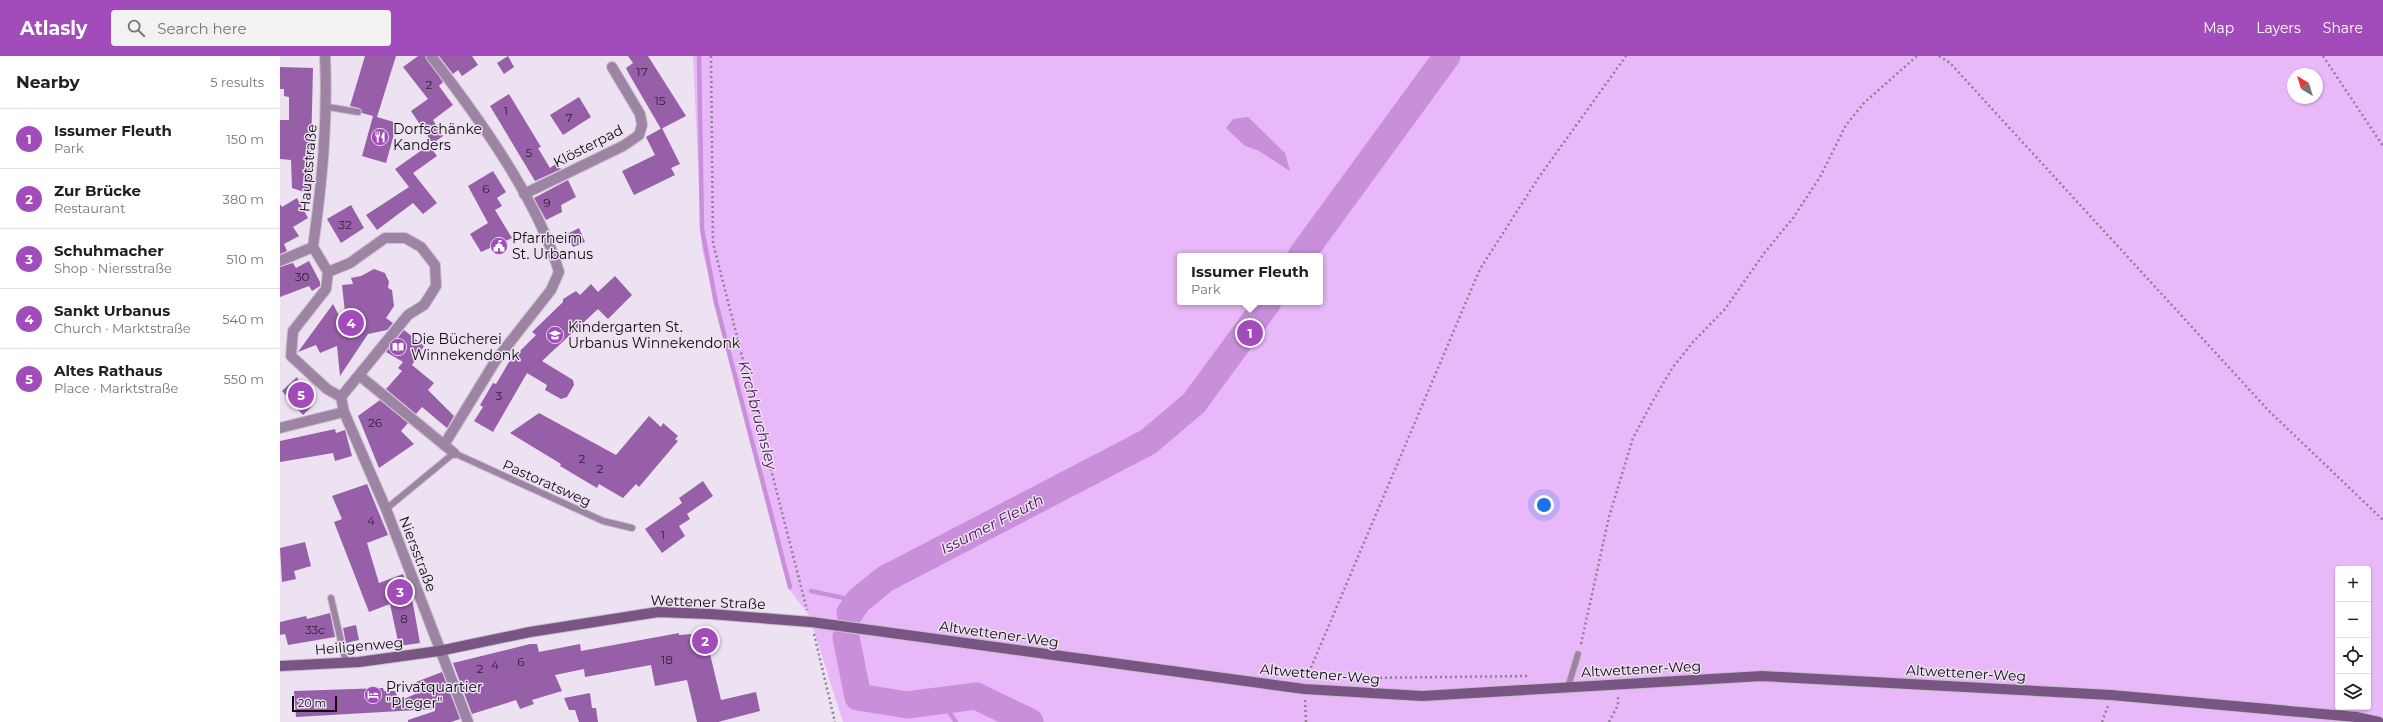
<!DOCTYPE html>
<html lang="en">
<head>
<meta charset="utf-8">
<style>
  body { margin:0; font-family:Montserrat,sans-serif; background:#f2f2f2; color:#202124 }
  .controls { position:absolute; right:12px; bottom:12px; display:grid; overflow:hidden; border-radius:4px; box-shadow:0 1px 3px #0004 }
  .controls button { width:36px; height:36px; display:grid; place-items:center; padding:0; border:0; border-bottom:1px solid #e0e0e0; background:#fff; color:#202124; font:20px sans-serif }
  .compass { position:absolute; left:2007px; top:12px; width:36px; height:36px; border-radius:50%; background:#fff; box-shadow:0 1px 3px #0004; rotate:322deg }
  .scale { position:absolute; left:12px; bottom:10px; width:45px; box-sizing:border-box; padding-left:4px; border:2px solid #0e0a0f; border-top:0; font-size:11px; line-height:14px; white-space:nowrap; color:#0e0a0f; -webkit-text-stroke:3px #ede2f1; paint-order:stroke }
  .you { position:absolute; left:1264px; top:449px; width:14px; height:14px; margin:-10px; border:3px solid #fff; border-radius:50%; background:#1a73e8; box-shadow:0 0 0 6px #1a73e833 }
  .badge { display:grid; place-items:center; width:26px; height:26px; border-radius:50%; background:#a14cba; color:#fff; font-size:13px; font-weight:700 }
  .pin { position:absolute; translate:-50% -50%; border:2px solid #fff; box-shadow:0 1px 4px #0006 }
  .popup { position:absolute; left:897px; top:197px; width:146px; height:52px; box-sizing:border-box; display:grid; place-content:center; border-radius:4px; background:#fff; filter:drop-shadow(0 1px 3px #0005); font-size:13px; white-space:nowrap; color:#757577 }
  .popup b { font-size:15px; color:#202124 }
  .popup::after { content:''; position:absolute; left:50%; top:100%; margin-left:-8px; border:8px solid transparent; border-top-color:#fff }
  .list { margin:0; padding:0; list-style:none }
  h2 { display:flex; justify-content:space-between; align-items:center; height:52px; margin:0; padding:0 16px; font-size:17px }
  h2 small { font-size:13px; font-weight:400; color:#757577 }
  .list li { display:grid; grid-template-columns:26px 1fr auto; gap:12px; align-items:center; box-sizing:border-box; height:60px; padding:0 16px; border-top:1px solid #e0e0e0 }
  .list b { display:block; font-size:15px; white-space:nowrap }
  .list p { margin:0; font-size:13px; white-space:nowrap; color:#757577 }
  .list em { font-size:13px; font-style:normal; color:#757577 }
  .icon { flex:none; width:22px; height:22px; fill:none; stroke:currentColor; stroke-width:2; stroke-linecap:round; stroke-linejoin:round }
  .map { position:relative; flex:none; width:2103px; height:666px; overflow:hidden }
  header { display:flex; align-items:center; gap:24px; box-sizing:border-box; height:56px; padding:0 20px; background:#a14cba; color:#fff }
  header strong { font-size:19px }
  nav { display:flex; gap:22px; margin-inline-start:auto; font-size:14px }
  .search { width:280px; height:36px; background:#f2f2f2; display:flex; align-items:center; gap:10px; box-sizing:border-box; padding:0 14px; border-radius:4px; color:#757577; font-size:15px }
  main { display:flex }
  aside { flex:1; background:#fff }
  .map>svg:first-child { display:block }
</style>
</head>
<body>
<header>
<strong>Atlasly</strong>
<div class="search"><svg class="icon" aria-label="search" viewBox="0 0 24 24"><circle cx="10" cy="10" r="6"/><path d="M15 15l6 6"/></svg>Search here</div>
<nav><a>Map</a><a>Layers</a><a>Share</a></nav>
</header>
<main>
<aside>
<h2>Nearby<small>5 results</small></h2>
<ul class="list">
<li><span class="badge">1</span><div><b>Issumer Fleuth</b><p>Park</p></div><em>150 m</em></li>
<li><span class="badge">2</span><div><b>Zur Brücke</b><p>Restaurant</p></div><em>380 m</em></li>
<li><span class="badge">3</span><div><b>Schuhmacher</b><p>Shop · Niersstraße</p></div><em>510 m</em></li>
<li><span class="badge">4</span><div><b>Sankt Urbanus</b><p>Church · Marktstraße</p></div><em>540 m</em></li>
<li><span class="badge">5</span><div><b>Altes Rathaus</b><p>Place · Marktstraße</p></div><em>550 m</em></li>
</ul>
</aside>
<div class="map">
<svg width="2103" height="666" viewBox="0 0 2103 666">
  <rect width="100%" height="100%" fill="#ede2f1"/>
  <path fill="#e8b8f8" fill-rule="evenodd" d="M413,0H2103V666H563L529,559L508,532L422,193ZM2013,18H2037V42H2013ZM900,200H1040V246H900ZM2058,513H2088V651H2058Z"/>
  <path fill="#c98fdb" d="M968,61L1005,97L1010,115L979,95L965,90L946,72L953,63Z"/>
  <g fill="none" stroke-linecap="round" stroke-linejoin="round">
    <path stroke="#c98fdb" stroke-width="4.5" d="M419,0L422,173L436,247L510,531
      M531,535L578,545
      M661,645L676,666"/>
    <path stroke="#c98fdb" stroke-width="27" d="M1021,200L1167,0
      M570,557L578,545L605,523L868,386L914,347L988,246
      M566,581L578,641L627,649L696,640L750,666"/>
  </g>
  <path fill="#975fa8" d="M85,0H116L97,61L117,67L106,107L82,100L93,60L82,57L79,52L70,50Z
    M138,0H145L163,26L159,30L173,49L153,64L163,80L156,85H151L131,55L148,43L123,11Z
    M159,0H192L198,9L182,20L178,14L173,18Z
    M228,0L234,11L224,18L217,7Z
    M348,0H368L406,60L381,73L349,18L346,12L353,7Z
    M0,11L33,12L30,138L12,132L11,104L0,103V64H9V41L4,40V33H0Z
    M229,38L261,91L258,92L270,112L277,107L281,113L255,125L210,50Z
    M299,41L311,61L283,79L270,59Z
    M382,72L400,108L391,112L395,119L354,139L342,115L375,99L366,81Z
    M149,89L157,100L133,117L157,147L143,158L133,147L97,174L86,159L129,131L115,113Z
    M213,115L226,136L217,142L222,150L215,154L232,182L201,196L190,178L208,167L188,130Z
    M288,124L296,141L281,149L282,156L266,164L254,142Z
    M17,142L28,162L13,171L19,180L4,188L7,195L0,198V148L2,151Z
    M71,149L84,172L61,187L47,163Z
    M299,172L305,186L293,191L287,178Z
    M29,205L40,226V230L32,235L29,230L0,241V211L13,207L16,212Z
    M94,213L105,217L109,226L108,232L112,234L114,250L106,262L113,267L107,274L88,278L60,320L57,290L40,297L36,289L18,296L53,248L67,275L62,229L73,228L71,222L81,220Z
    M335,220L352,239L328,263L318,253L262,305L293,324L294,329L287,341L281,343L265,334L267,329L247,317L213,376L194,365L203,351L200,349L213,327L216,328L229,306L256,279L252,276L283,246V243L296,235L300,239L311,228L318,236Z
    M124,274L144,290L132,309L154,327L148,334L174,360L167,372L142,351L136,358L106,333L122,315L118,312L123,306L106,296Z
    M17,321L31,351L23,359L2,335Z
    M100,344L128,367L121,375L134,388L99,412L78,360Z
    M259,357L336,399L369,360L381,371L383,367L398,380L395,383L398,385L359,431L356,428L343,442L319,428L317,432L280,410L281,408L230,377Z
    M55,373L56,377L65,374L72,400L55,405L53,397L0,406V385Z
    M423,425L433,440L407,458L410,463L399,470L405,480L382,497L365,473L402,447L399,442Z
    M87,428L108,479L87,487L99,527L123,518L133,548L140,587L119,590L110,548L89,556L54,466L62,463L52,440Z
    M25,486L31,510L14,515L16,523L2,526L0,492Z
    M50,557L55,581L8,589L5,578L0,579V566L26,560L27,563Z
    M76,569L79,584L66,587L63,572Z
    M399,577V579L425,577L441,644L476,636L480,655L438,666H417L407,624L375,630L371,609L305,621L304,613L275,619L282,635L252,644L254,648L240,653L236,644L192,658L173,607L250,588H257L259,596L300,588L301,595Z
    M162,616L180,663L171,666H128V664L155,655V653L16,661L14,635L103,632L104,635H115L119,645L140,636L136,626Z
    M310,637L312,652H316L318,666H299L295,654H289L284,642Z"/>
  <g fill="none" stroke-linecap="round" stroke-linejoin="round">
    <defs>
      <path id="lane" d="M48,51L78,56
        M106,453L174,397L323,465L352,472
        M51,542L66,607
        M1288,631L1298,598"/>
      <path id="street" d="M151,0C198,61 257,142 279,216L271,234L216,304L164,389
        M244,138L343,90L359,79L362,69L360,58L332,11
        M105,182H125L141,191L155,209L156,230L144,249L128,259L61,341L47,333L11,300L13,275L46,233L48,216L70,207Z
        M33,191L48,216
        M0,205L33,191C42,126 48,66 45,0
        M80,320L174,397
        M61,341L64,356L106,453L188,666
        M0,372L64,356"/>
      <path id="secondary" d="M0,610L79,606L159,595L250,576L378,556L430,558L531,566L1024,633L1142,640L1482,620L1831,639L2076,661L2099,666"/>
    </defs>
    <use href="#lane" stroke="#c9bfcd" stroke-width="8"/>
    <use href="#street" stroke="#c9bfcd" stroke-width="12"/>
    <use href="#secondary" stroke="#c9bfcd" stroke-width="12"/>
    <path stroke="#8b838e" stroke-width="2.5" stroke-dasharray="2 3" stroke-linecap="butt" d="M431,0L433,187L527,554
      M1659,0L1670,7L1988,354L2103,464
      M2043,0L2103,90
      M534,578L555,666
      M1301,588L1329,461L1353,382L1375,341L1393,311L1413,286L1445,253L1485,196L1513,162L1540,121L1566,69L1584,47L1637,0
      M1027,621L1200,213L1259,121L1346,0
      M1080,622L1249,620
      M1025,644L1026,666
      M1329,666L1338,649V641
      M1822,666L1828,650"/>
    <use href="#lane" stroke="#9d84a5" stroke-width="6"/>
    <use href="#street" stroke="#9d84a5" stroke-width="10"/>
    <use href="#secondary" stroke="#795584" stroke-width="10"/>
  </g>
  <defs>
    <symbol id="restaurant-disc" viewBox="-11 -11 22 22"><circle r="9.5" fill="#a14cba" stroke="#ede2f1"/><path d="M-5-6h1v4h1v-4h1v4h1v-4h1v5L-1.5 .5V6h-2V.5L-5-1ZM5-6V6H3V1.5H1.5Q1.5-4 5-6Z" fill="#fff"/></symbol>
    <symbol id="civic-disc" viewBox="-11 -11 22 22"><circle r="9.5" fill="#a14cba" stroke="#ede2f1"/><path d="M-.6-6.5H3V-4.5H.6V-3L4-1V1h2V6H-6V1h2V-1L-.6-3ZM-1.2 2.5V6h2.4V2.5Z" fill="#fff"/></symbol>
    <symbol id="school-disc" viewBox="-11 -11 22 22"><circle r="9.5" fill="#a14cba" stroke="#ede2f1"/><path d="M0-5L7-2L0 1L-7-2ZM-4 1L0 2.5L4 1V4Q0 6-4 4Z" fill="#fff"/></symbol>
    <symbol id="library-disc" viewBox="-11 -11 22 22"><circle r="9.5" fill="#a14cba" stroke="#ede2f1"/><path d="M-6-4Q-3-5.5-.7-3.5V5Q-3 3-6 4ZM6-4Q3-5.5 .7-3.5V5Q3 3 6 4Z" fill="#fff"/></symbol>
    <symbol id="hotel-disc" viewBox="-11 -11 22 22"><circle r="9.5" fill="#a14cba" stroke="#ede2f1"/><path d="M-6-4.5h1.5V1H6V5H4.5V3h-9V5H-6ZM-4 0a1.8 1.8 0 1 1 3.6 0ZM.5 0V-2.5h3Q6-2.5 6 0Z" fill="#fff"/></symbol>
  </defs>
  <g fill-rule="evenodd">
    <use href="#restaurant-disc" x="90" y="71" width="20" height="20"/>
    <use href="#civic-disc" x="209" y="180" width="20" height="20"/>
    <use href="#school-disc" x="265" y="269" width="20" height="20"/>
    <use href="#library-disc" x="108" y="281" width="20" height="20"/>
    <use href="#hotel-disc" x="83" y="629" width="20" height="20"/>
  </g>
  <g text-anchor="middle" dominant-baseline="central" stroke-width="3" stroke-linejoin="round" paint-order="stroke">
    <g font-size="12" fill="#301f35">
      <text x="362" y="15">17</text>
      <text x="149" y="28">2</text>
      <text x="380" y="44">15</text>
      <text x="226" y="54">1</text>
      <text x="289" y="61">7</text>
      <text x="249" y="96">5</text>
      <text x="206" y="132">6</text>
      <text x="267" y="146">9</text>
      <text x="65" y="168">32</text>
      <text x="22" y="220">30</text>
      <text x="219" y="339">3</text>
      <text x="95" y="366">26</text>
      <text x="302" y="402">2</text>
      <text x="320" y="412">2</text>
      <text x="91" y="464">4</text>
      <text x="383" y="478">1</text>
      <text x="124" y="562">8</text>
      <text x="35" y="573">33c</text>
      <text x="387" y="603">18</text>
      <text x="241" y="605">6</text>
      <text x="215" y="608">4</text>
      <text x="200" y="612">2</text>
    </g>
    <g font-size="14" fill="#0e0a0f" stroke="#ede2f1" text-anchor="start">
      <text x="113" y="73">Dorfschänke<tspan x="113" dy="16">Kanders</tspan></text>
      <text x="232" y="182">Pfarrheim<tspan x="232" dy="16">St. Urbanus</tspan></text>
      <text x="288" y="271">Kindergarten St.<tspan x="288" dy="16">Urbanus Winnekendonk</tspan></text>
      <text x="131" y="283">Die Bücherei<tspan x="131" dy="16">Winnekendonk</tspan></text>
      <text x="106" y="631">Privatquartier<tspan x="106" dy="16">"Pleger"</tspan></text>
    </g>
    <g font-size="14" fill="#0e0a0f" stroke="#ede2f1">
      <text transform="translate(308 90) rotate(-27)">Klösterpad</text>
      <text transform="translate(28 112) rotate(-85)">Hauptstraße</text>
      <text transform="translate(267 427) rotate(24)">Pastoratsweg</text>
      <text transform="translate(138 498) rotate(69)">Niersstraße</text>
      <text transform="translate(428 546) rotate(2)">Wettener Straße</text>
      <text transform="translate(719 578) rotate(8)">Altwettener-Weg</text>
      <text transform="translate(79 590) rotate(-5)">Heiligenweg</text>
      <text transform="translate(1361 613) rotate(-3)">Altwettener-Weg</text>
      <text transform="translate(1686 617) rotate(3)">Altwettener-Weg</text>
      <text transform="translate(1040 618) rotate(5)">Altwettener-Weg</text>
    </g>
    <g font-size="15" font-style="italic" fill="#481256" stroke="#ede2f1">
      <text transform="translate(478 359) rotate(75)">Kirchbruchsley</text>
      <text transform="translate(712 468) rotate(-27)">Issumer Fleuth</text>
    </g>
  </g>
</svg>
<div class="controls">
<button>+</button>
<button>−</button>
<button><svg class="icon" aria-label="locate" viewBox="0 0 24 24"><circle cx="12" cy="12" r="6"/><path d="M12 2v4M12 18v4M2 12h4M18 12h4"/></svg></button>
<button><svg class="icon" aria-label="layers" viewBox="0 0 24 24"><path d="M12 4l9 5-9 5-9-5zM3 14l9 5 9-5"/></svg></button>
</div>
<svg class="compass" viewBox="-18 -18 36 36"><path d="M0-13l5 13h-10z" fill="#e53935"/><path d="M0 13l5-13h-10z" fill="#757577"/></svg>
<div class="scale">20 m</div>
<div class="you"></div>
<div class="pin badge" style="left:970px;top:277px">1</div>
<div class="popup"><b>Issumer Fleuth</b>Park</div>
<div class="pin badge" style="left:425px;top:585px">2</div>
<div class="pin badge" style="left:120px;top:536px">3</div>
<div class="pin badge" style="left:71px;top:267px">4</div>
<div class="pin badge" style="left:21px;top:339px">5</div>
</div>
</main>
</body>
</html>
